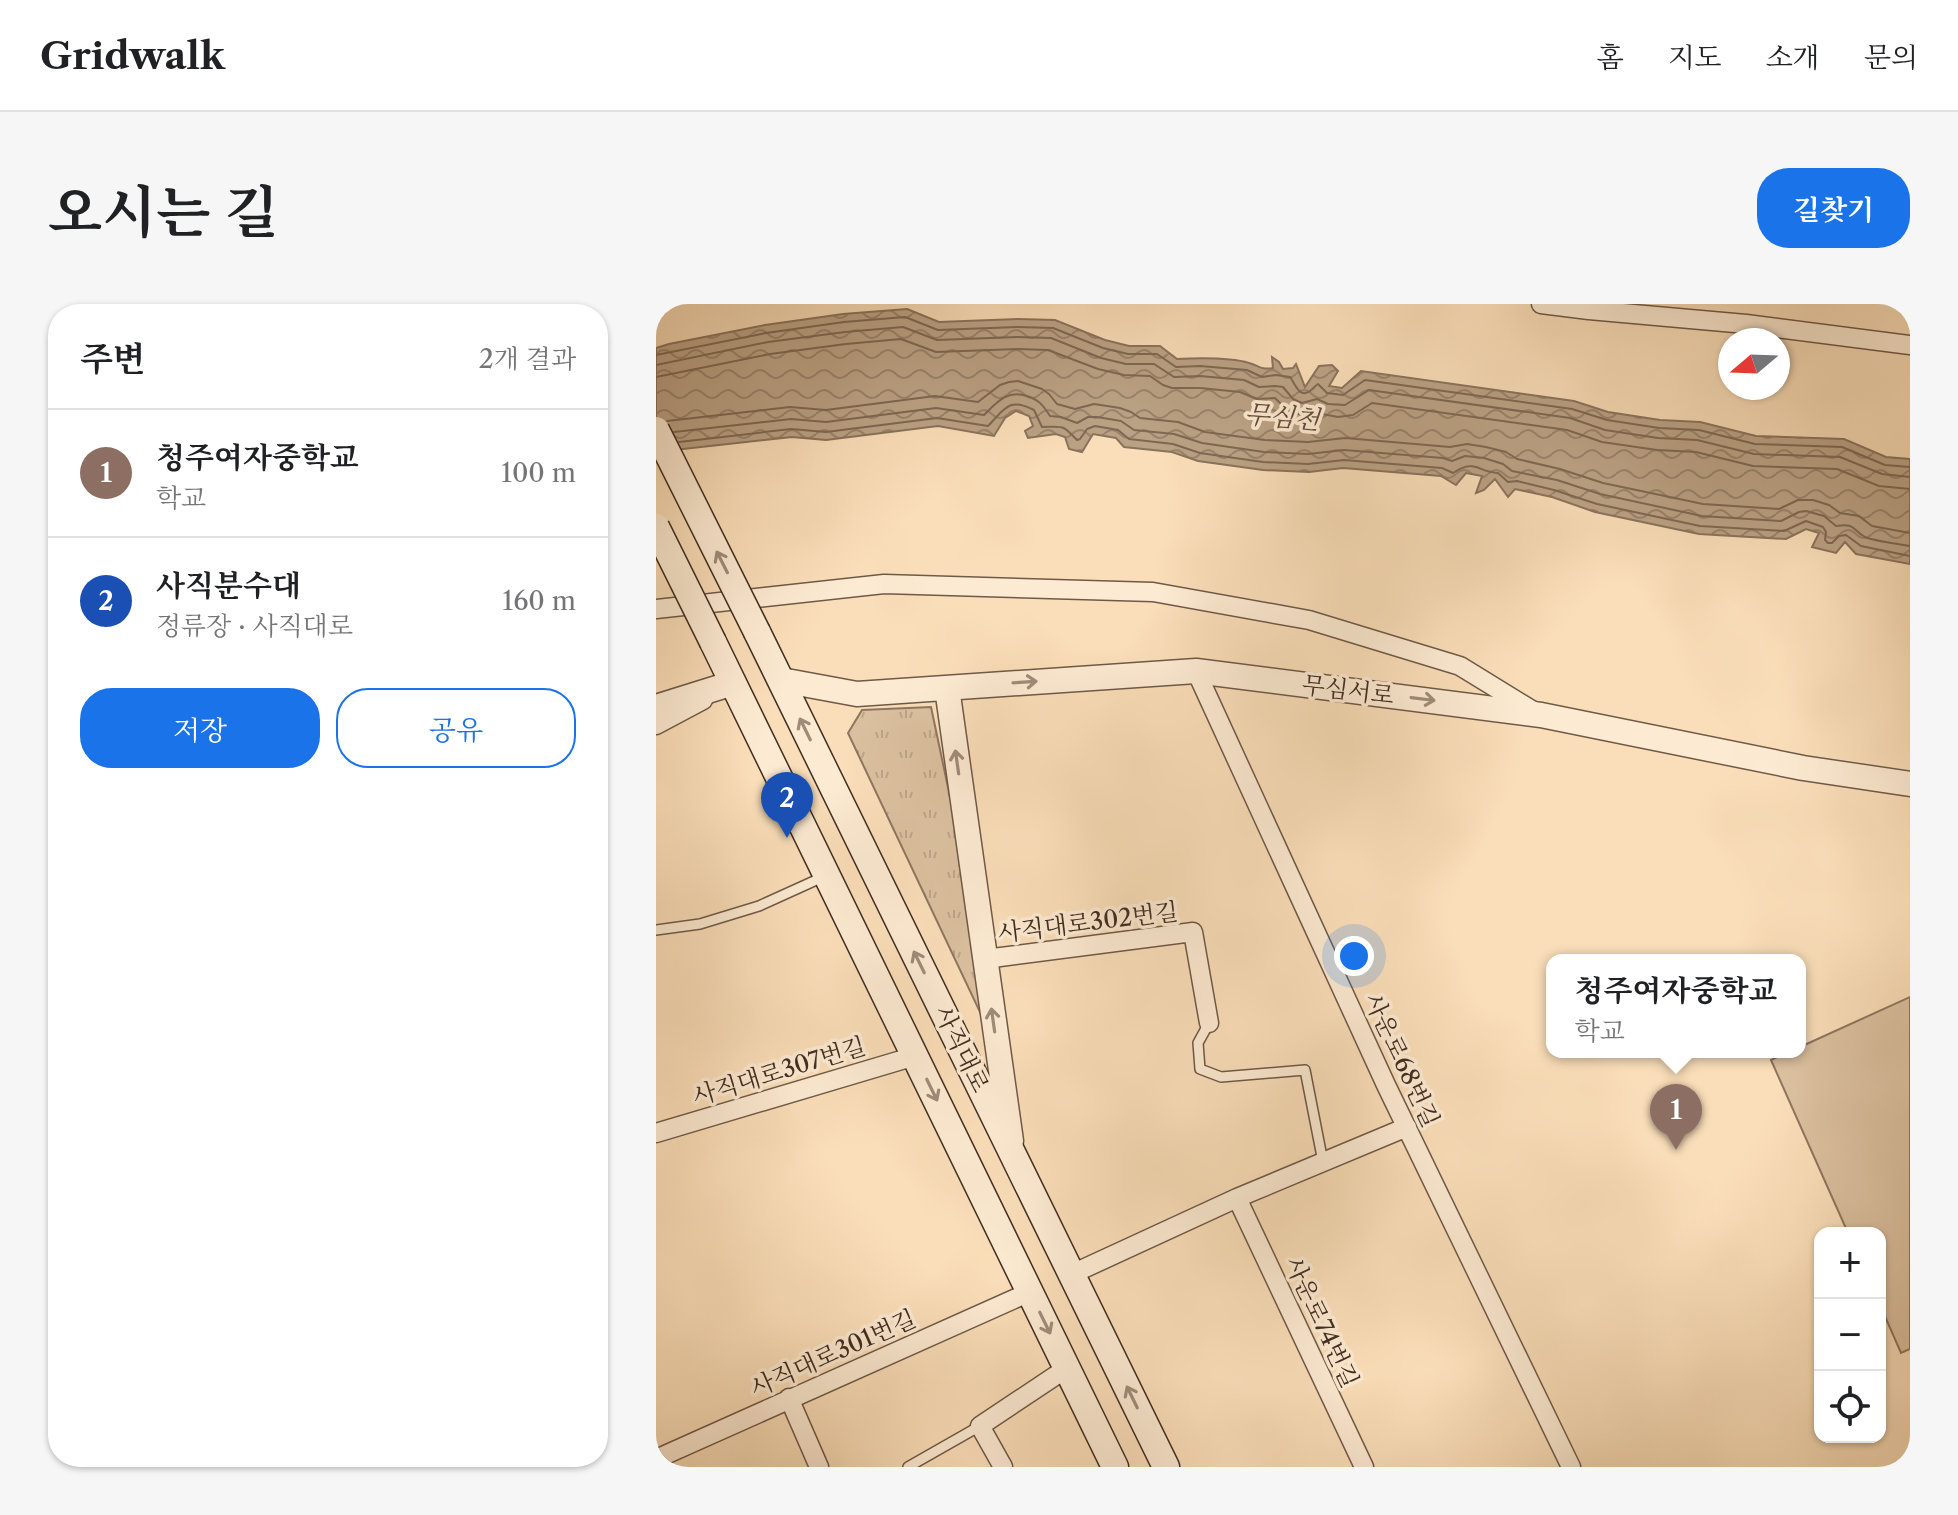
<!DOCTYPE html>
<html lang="ko">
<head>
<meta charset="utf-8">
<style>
  body { margin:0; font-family:"Libre Caslon Text","Noto Serif KR",serif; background:#f6f6f6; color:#202124 }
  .controls { position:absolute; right:24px; bottom:24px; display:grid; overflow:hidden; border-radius:16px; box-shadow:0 2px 6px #0004 }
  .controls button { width:72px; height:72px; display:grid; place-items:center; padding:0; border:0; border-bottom:2px solid #e0e0e0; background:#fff; color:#202124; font:40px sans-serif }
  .compass { position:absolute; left:1062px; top:24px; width:72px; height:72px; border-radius:50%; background:#fff; box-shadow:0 2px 6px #0004; rotate:251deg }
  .you { position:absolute; left:698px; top:652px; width:28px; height:28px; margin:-20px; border:6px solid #fff; border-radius:50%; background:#1a73e8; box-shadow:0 0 0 12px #1a73e833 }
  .badge { display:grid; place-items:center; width:52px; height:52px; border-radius:50%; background:#1a73e8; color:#fff; font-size:26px; font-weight:700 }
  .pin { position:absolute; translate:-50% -66px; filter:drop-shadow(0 2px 4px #0008) }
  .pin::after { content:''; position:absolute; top:42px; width:28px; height:24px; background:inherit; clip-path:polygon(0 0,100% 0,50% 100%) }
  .popup { position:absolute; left:890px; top:650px; width:260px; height:104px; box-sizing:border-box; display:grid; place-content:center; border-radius:16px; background:#fff; filter:drop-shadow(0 2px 6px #0005); font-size:26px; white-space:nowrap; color:#757577 }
  .popup b { font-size:30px; color:#202124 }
  .popup::after { content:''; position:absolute; left:50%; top:100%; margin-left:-16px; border:16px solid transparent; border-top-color:#fff }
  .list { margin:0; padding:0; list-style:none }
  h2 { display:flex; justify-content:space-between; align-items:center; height:104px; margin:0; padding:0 32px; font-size:34px }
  h2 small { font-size:26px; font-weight:400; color:#757577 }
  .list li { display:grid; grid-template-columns:52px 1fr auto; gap:24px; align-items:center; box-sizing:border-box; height:128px; padding:0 32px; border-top:2px solid #e0e0e0 }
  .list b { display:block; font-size:30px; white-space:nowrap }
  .list p { margin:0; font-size:26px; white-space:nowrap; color:#757577 }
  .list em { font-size:26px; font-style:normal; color:#757577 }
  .actions { display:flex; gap:16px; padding:24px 32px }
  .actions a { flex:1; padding:18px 0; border:2px solid #1a73e8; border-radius:32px; text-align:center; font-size:28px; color:#1a73e8 }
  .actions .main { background:#1a73e8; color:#fff }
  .icon { flex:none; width:44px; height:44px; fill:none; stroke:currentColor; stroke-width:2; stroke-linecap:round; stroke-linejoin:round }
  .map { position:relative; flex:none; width:1254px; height:1163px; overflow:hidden; border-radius:32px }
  header { display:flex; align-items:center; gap:48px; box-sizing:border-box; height:112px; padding:0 40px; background:#fff; border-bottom:2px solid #e0e0e0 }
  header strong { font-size:38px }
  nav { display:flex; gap:44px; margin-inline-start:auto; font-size:28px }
  .intro { display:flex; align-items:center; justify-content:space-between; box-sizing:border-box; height:192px; padding:0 48px }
  h1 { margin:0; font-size:56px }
  .button { padding:20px 36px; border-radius:32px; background:#1a73e8; color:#fff; font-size:28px; font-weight:700 }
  main { display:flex; gap:48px; padding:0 48px }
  aside { flex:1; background:#fff; border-radius:32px; box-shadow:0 2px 6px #0004 }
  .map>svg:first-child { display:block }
</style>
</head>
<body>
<header>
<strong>Gridwalk</strong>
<nav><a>홈</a><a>지도</a><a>소개</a><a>문의</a></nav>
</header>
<div class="intro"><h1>오시는 길</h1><a class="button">길찾기</a></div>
<main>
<aside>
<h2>주변<small>2개 결과</small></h2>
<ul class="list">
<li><span class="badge" style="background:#8d6e63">1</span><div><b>청주여자중학교</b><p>학교</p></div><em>100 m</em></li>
<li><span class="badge" style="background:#1a4fb4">2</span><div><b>사직분수대</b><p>정류장 · 사직대로</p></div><em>160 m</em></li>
</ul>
<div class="actions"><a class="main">저장</a><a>공유</a></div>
</aside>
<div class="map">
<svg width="1254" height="1163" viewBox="0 0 1254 1163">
  <defs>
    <pattern id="grass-tufts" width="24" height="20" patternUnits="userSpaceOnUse" patternTransform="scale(2)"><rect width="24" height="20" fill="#dbc09f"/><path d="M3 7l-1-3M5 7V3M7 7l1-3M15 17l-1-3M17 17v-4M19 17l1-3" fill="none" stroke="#bda589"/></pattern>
    <pattern id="water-waves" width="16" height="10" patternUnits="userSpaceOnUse" patternTransform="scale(2)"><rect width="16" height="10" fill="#bba285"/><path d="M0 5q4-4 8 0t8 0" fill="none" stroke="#9a846c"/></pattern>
  </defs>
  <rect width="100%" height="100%" fill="#fadeb9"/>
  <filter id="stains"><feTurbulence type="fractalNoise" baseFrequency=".0025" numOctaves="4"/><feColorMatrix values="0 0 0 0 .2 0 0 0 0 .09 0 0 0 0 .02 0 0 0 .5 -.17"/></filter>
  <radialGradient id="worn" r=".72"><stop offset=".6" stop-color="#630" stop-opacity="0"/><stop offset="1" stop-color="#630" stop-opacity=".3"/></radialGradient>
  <path fill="url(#grass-tufts)" stroke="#8e7660" stroke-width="2" d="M275,403L324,635L332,725L192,429L206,406Z"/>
  <path fill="#dbc09f" stroke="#8e7660" stroke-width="2" d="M1254,693V1045L1245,1049L1224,1001V929H1192L1115,756L1132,748H1144V743Z"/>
  <path fill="url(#water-waves)" stroke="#8a735d" stroke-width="2" d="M251,5L283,18L362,15L399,16L449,36L473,42H504L521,55C542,54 573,53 593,59C604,62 604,66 617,64L616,53L623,58L627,65L637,64L640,60L649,83L663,62L676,61L682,67L673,82L686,84L705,67L918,97L952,108L1004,116L1044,118L1100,132L1188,135L1230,153L1254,155V260L1200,250L1189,238L1180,249L1156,243L1163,229L1150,225L1130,235L1043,230L939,208L896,193L859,185L852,193L839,175L828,186L820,189L826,172L810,169L800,181L785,172L687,164L653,168L607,166L542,157L516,148L468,143L460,134L437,130L426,148L413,145L409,133L400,130L372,134L369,127L377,122L373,112L360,107L349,114L338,132L282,122L170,136L136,133L0,148V44L13,40L109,21L187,10Z"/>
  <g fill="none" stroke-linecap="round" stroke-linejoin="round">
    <path stroke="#7e6853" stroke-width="2" d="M0,51L110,29L188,18L249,13L282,26L361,23L397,24L447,44L472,50H501L520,63L544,62L591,66L606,73L620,71L634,73C639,79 643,95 654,87C657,85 659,82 662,80L671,89L687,91L709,76L916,105L951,116L1003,124L1043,126L1099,140L1186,143L1229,161L1254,163
      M0,61L112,38L189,28L247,23L281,36L361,33L395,34L445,54L470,60H498L518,73L544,72L588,76L603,83L619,82L627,83L637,95L646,99L661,95L672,100L689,101L713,86L914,114L949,126L1002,134L1041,136L1098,150L1184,153L1226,170L1254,173
      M0,73L114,50L190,40L245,35L280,48L362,45L392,46L442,65L468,71L494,72L507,81L516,84H544L584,88L601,95L619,94L630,105L638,109L647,111L661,109L682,113L697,111L716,99L911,126L946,138L1001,146L1040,148L1097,162L1181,165L1223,182L1254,185
      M11,117L134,103L170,106L279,92L322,98L344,81L353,78L362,77L386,85L393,90L401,100L419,105L438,100L464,104L475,108L484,114L522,118L549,128L609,136L652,138L689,134L794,143L811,140L830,143L850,148L861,155L904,165L947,179L1047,200L1123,205L1142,196H1157L1173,201L1184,209L1203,212L1216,222L1254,229
      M18,128L135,115L170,118L280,104L328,111C340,99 351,85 371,92C383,96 387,101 394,112L405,113L421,119L432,113H441L465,117L478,126L518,130L546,139L608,148L652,150L688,146L787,154L796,157L809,152L828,154L847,160L856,167L901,176L944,190L1046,212L1125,217L1143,208L1150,207L1168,212L1180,222C1200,219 1195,225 1209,233C1217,237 1244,240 1254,242
      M23,138L135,125L170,128L281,114L332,122C349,105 352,93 378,106L386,123C408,123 406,120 421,136L424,135L431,125L439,122L462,126L473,135L517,140L544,149L607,158L652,160L688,156L786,164L797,169C819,154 821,168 842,169L852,178L861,177L898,186L941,200L1044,222L1128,227L1150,217L1167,223L1170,228L1169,236L1172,239H1176L1183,232L1190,231L1205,242L1254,252"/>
    <defs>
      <path id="service" d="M0,626L44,620L103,602L167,573
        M553,719L542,739L544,765L565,773L649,766L667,858
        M252,1163L324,1122"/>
      <path id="minor" d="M885,0L933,6L1090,20L1254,41
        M0,305L228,280L497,288L653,316L804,362L879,408
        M540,367L730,781L915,1163
        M0,421L47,396
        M329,655L537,628L553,719
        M0,829L259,752
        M581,894L708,1163
        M416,970L581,894L751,823
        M133,1094L163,1163
        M0,1155L374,988
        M347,1163L324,1122L411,1064"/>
      <path id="tertiary" d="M125,376L201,390L540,367L885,411L1147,464L1254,480
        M291,384L355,837
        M0,403L77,379"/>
      <path id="secondary" d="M101,328L510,1163
        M57,338L459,1163"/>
    </defs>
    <use href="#service" stroke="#6f5947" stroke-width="12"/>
    <use href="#minor" stroke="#6f5947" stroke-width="21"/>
    <use href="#tertiary" stroke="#6f5947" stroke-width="27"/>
    <use href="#secondary" stroke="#412d21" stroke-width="29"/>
    <use href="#service" stroke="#fcead2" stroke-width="9"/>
    <use href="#minor" stroke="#fcead2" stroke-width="18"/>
    <use href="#tertiary" stroke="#fcead2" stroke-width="24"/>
    <use href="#secondary" stroke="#fcead2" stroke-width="26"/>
    <defs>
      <path id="secondary-bridge" d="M0,126L101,328
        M0,223L57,338"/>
    </defs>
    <use href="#secondary-bridge" stroke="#412d21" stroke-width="29" stroke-linecap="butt"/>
    <use href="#secondary-bridge" stroke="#fcead2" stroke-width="26"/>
  </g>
  <defs><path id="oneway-shaft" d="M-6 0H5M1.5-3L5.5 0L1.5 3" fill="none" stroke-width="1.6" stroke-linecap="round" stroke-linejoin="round" transform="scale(2)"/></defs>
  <g stroke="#9e8c7a">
    <use href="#oneway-shaft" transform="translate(66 258) rotate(-117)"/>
    <use href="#oneway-shaft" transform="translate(369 378) rotate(-4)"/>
    <use href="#oneway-shaft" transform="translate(767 395) rotate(7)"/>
    <use href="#oneway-shaft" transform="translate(149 425) rotate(-116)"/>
    <use href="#oneway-shaft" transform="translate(301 458) rotate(-98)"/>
    <use href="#oneway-shaft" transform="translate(263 658) rotate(-116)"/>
    <use href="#oneway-shaft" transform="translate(337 716) rotate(-98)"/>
    <use href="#oneway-shaft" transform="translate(276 786) rotate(64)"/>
    <use href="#oneway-shaft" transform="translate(389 1019) rotate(64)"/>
    <use href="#oneway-shaft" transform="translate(476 1093) rotate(-116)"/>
  </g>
  <g text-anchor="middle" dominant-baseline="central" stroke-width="7" stroke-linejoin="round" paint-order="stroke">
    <g font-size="24" fill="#412d21" stroke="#fcead2">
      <text transform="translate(692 386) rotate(7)">무심서로</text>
      <text transform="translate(432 618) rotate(-7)">사직대로302번길</text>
      <text transform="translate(306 745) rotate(64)">사직대로</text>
      <text transform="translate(746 756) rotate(65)">사운로68번길</text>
      <text transform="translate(123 767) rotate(-17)">사직대로307번길</text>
      <text transform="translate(666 1018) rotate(65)">사운로74번길</text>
      <text transform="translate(177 1049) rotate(-24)">사직대로301번길</text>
    </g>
    <g font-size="26" font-style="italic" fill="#604a3a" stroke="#fcead2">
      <text transform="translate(626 113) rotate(5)">무심천</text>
    </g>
  </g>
  <rect width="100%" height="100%" filter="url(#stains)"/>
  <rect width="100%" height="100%" fill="url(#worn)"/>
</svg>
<div class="controls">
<button>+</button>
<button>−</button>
<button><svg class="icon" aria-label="locate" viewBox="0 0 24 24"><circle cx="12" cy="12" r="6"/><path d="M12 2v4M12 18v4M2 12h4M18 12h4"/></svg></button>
</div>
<svg class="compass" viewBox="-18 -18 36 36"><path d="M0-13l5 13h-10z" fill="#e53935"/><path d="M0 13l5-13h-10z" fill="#757577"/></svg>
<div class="you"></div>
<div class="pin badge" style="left:1020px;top:846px;background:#8d6e63">1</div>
<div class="popup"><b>청주여자중학교</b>학교</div>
<div class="pin badge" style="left:131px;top:534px;background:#1a4fb4">2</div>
</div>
</main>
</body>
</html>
